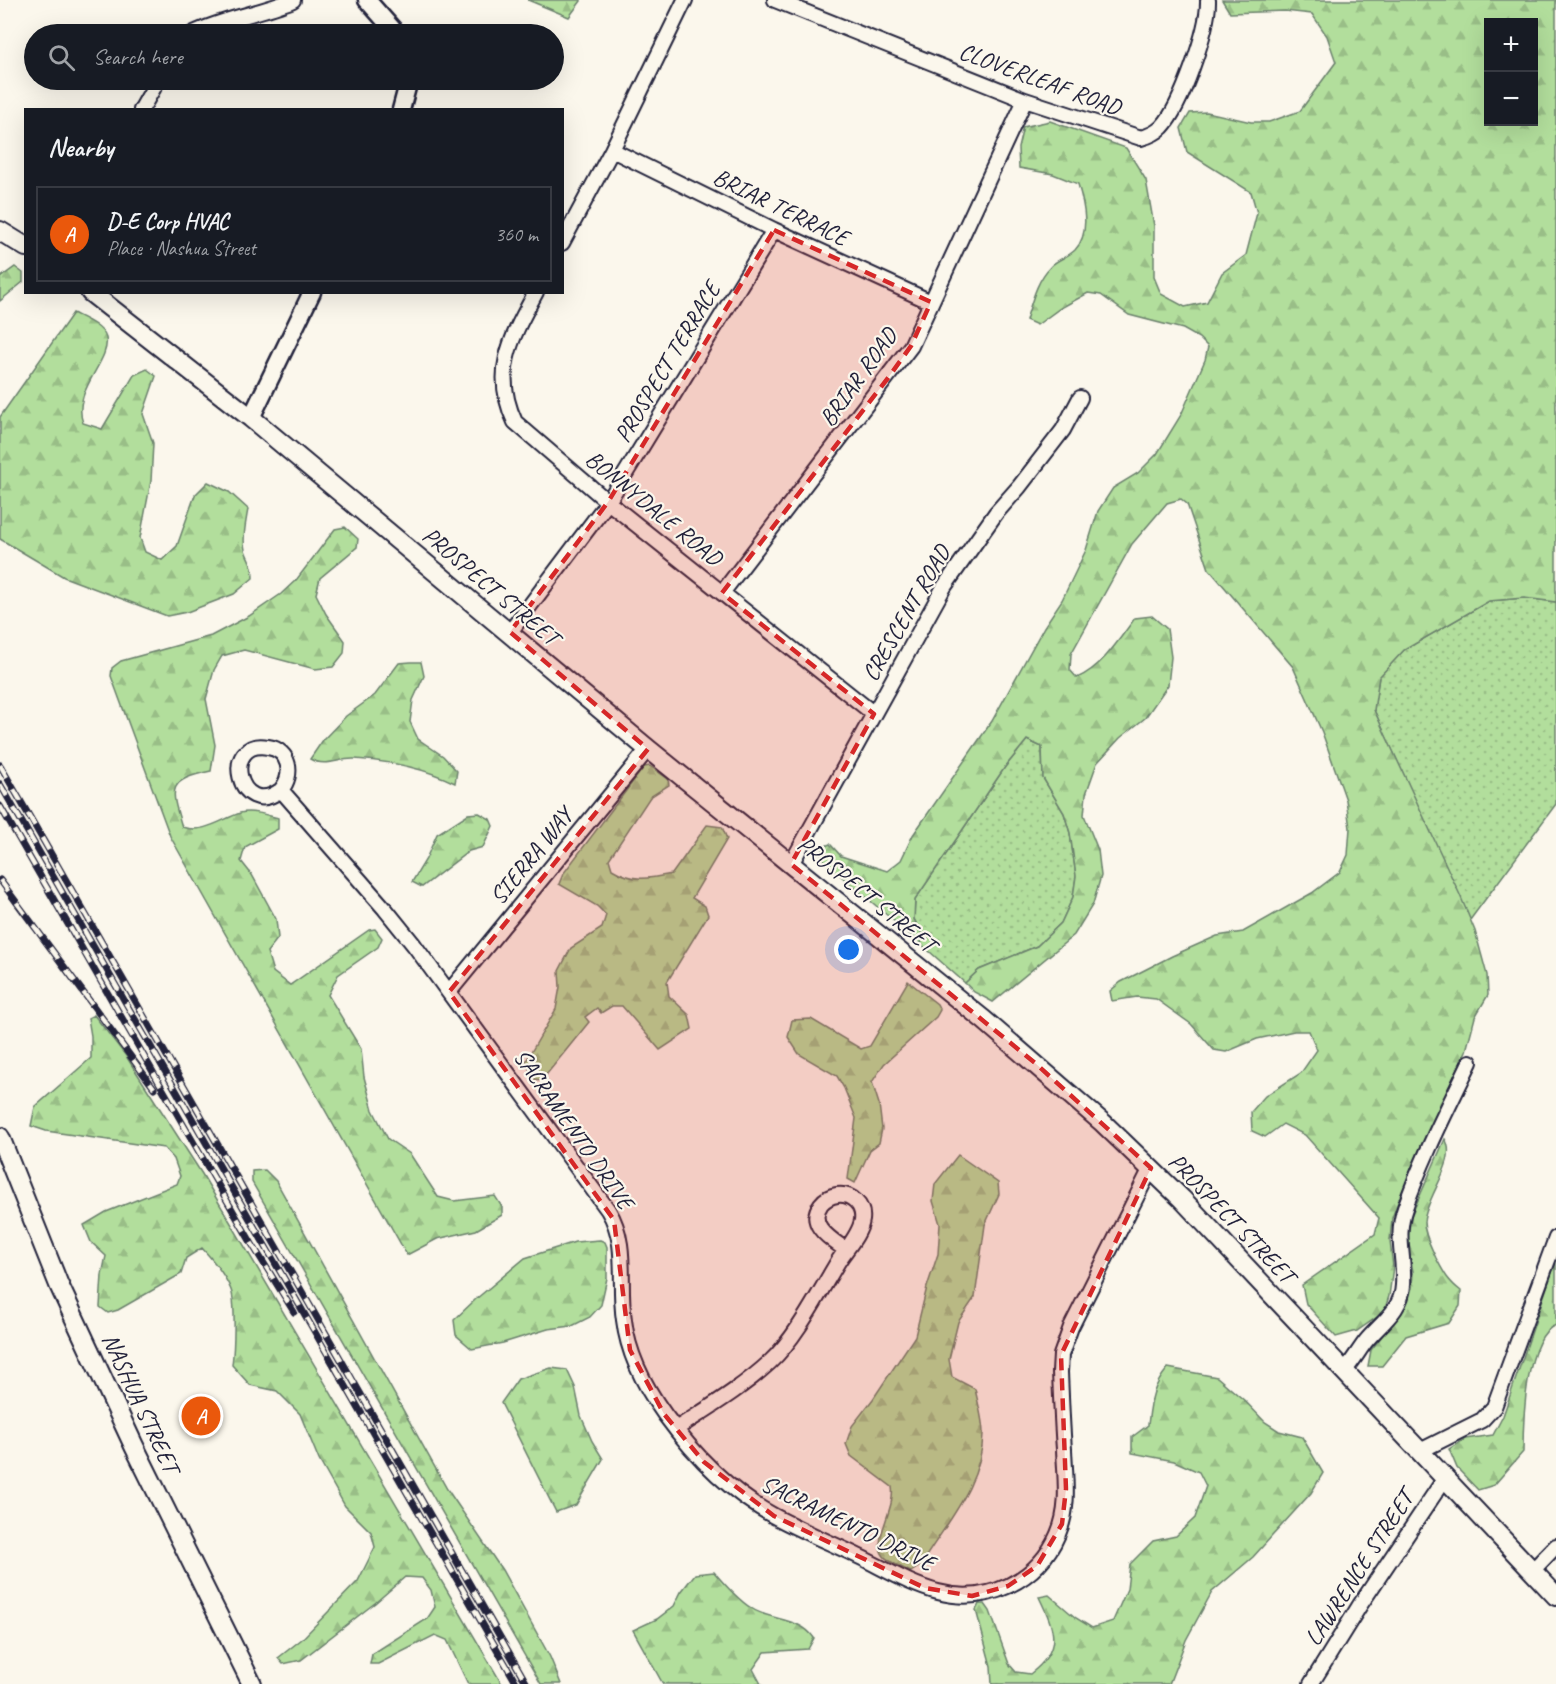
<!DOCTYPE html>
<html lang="en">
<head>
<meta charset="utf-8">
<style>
  body { margin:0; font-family:Caveat,sans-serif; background:#20242c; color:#f1f3f6 }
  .controls { position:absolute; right:18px; top:18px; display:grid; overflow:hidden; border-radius:0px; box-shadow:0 6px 24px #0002 }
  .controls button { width:54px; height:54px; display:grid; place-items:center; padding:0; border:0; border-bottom:2px solid #363941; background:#171b24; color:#f1f3f6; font:30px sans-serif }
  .you { position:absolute; left:849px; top:950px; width:21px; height:21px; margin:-15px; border:4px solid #fff; border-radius:50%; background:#1a73e8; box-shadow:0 0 0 9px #1a73e833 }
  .badge { display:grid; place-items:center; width:39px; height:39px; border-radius:50%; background:#ea580c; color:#fff; font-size:20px; font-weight:700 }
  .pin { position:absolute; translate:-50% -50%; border:3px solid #fff; box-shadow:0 2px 6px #0006 }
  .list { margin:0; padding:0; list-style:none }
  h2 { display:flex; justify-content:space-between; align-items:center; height:78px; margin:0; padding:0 24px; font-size:26px }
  h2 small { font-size:20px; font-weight:400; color:#9ea1a6 }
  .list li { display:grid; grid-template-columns:39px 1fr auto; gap:18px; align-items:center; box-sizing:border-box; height:96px; margin:0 12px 12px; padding:0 12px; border:2px solid #363941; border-radius:0px }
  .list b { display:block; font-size:22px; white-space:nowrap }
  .list p { margin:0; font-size:20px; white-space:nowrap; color:#9ea1a6 }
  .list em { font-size:20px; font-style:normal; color:#9ea1a6 }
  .icon { flex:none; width:33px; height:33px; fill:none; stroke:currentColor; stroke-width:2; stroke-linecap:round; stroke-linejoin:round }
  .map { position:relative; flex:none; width:1556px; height:1684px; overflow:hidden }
  .search { position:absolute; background:#171b24; box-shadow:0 6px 24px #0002; left:24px; top:24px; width:540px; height:66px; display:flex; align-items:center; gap:15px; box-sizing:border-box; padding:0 21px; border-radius:33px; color:#9ea1a6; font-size:22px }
  .panel { position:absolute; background:#171b24; box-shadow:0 6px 24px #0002; left:24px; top:108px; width:540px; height:186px; border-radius:0px }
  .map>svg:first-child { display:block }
</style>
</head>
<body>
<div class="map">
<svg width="1556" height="1684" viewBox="0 0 1556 1684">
  <defs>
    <pattern id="grass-dots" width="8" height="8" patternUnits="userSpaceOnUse" patternTransform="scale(1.5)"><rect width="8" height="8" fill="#b2de9c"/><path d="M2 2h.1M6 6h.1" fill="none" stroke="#99be87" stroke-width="1.8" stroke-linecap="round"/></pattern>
    <pattern id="forest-firs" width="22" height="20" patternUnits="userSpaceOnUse" patternTransform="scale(1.5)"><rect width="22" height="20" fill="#b2de9c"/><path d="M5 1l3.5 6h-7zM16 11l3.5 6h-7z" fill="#99be87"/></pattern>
  </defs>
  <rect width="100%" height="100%" fill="#fbf7ec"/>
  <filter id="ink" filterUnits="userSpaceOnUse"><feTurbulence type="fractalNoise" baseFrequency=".0167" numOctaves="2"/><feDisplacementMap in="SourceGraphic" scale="12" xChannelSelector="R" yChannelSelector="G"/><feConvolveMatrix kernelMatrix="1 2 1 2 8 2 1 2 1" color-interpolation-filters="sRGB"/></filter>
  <g filter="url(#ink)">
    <path fill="url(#grass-dots)" stroke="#6a806c" stroke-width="1.5" d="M1524,598L1556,602V804L1470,920L1374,710L1379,677L1404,650L1489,601Z
      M1027,740L1042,747L1043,778L1064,813L1070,833L1076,876L1073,897L1061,923L1037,946L979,970L965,983L921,944L923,936L914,919L915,900L1005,767Z"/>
    <path fill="url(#forest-firs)" stroke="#6a806c" stroke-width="1.5" fill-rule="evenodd" d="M528,0H581V1L569,17Z
      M1222,0H1556V602L1524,598L1489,601L1404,650L1379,677L1374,710L1460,895L1475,931L1487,975L1488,995L1475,1017L1466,1051L1401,1194L1392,1218L1390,1241L1393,1267L1389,1296L1384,1312L1357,1331L1336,1337L1306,1304L1302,1285L1375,1234L1379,1218L1305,1135L1283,1124L1265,1137L1252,1131L1251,1112L1265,1096L1301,1073L1317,1050L1309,1031H1294L1257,1039L1226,1052L1214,1050L1191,1024L1156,999L1137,997L1112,1001L1110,991L1121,982L1172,956L1217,936L1243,932L1312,893L1340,872L1348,855L1350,828L1346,800L1322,732L1293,667L1209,569L1187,504L1181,499L1167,503L1132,544L1071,654L1070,670L1077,678C1103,666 1118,641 1135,618L1152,616L1167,629L1171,657L1168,685L1145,718L1120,738L1097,763L1086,794L1084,815L1098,850L1101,876L1093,904L1074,935L993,1002L974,992L965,983L979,970L1037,946L1061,923L1073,897L1076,876L1070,833L1064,813L1043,778L1042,747L1027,740L1005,767L915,900L914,919L923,936L921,944L827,864L821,856L823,847L830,844L841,856L887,871L901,860L913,835L992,721L1044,627L1062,600L1086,550L1098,511L1113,488L1138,473L1157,454L1181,415L1205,360L1208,347L1199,338L1183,329L1129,315L1101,295L1088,293L1059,309L1037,325L1026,320C1032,301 1037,280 1051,266C1058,259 1068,257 1075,250C1091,233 1084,204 1078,184L1053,174L1019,168L1018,148L1023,127L1050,121L1126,148L1146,180L1154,226V277L1161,294L1185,307L1207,302L1222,273L1246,255L1257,213L1251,192L1187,152L1181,128L1190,113L1207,112L1251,122H1269L1300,111L1336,62L1327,36L1312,14L1285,11L1230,13ZM1488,22H1534V122H1488Z
      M15,267L23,273V282L0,301V278Z
      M73,313C83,318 103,326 106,338C111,361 71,391 83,423L102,429L134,375L147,369L156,376L143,414L153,443L151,481L140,538L145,552L162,560L177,546L195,495L208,482L229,492L248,509C246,522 242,537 245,550C249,562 253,563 253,578L234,594L187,612L167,616L64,577L0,539V417Z
      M345,527L358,539L357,547L320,578L316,594L326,614L345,641L344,653L333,667L315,669L244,650L222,656L214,670L206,699L215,745L211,771C167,780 170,788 182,827C204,834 220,820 240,813C252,810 267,815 278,818V829L245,847L241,861L252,875L276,919L278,938L267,952L273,972L290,985L369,930L375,929L382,938L378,947L338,975L328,995L361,1049L364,1077L373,1110L388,1139L410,1154L438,1197L454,1201L495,1196L502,1207V1215L476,1230L437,1239L407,1255L170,836L111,676L112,668L121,661L211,636L249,616L281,594L297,579L335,529Z
      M411,662H421L424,676L413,700L410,722L418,739L443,756L457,771L455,783C424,768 389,761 355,759C338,758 326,768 310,759L323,740L346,716L375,695L399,663Z
      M650,766L668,779L669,785L650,797L609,859L612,869C633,882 648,879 672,874L707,825L722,827L727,839L692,898L705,906L708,915L667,982L669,996L689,1015L692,1029L660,1050L622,1006H612L601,1013L597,1008L585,1017L589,1022L542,1080L533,1079L526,1061L556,1009L560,987L559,971L571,948L602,928L606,915L597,906L559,884L563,874L644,767Z
      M479,813L490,819L493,826L483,847L469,851L422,887L412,882L426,859L437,834L468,814Z
      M908,981L937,1004L940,1010L936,1017L884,1064L872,1082L879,1104L882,1129L879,1143L870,1150L855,1183L848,1179L856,1118L844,1088L837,1076L799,1054L788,1037L792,1020L811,1019L861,1049L870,1046Z
      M94,1015L126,1056L202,1174L502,1684H468L447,1640L435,1635L378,1664H370L372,1654L427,1619L435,1607L431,1590L422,1578L405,1577L375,1603L301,1660L283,1664L278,1658L302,1639L358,1581L375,1547L371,1532L345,1506L319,1460L300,1414L277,1391L250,1385L232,1365C234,1350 236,1303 231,1290C225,1274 213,1260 202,1248L186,1258L181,1274L118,1310L108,1313L100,1307L102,1275L106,1256L91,1242L84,1225L106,1212L177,1184L180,1176L174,1159L164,1148L46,1131L31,1126L35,1107L91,1058V1036L88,1018Z
      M1445,1139C1459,1160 1426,1196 1424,1222C1424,1234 1431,1247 1436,1258C1444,1273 1447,1280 1461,1291L1460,1306L1449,1323L1406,1336L1382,1366H1368L1371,1350L1400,1313L1412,1288L1413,1271L1407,1245L1411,1216Z
      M958,1155L998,1183L999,1194L985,1225L975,1297L958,1322L949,1359L952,1377L975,1389C978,1403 983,1420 983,1434C982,1486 945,1524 920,1566L911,1572C903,1568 888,1562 883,1555C872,1539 896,1509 892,1487L851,1456L846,1444L852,1426L873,1399L915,1336L927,1287L938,1254L940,1224L933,1201L935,1184Z
      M265,1170L276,1181L447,1489L502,1570L550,1657L561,1684H541L252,1182V1171Z
      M600,1240L605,1242L607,1247V1278L601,1305L590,1317L572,1326L548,1329L503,1343L472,1349L456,1335L454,1320L476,1299L525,1258L575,1242Z
      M1556,1261V1325C1525,1336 1523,1422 1523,1452L1494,1485L1478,1490L1457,1468L1449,1449L1465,1439L1493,1435L1503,1416Z
      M551,1368L567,1370L575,1387L581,1416L592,1441L603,1459L576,1505L556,1512L501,1403L518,1379Z
      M1168,1368L1217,1377L1245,1401L1265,1422L1279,1431L1302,1437L1323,1473L1311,1493L1253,1557L1212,1592L1186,1640L1169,1684H992L991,1666L976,1610L979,1604H985L990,1611L1009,1664L1016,1672L1030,1674C1063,1649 1055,1630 1039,1597L1049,1595L1076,1618L1092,1628L1113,1621L1127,1589L1130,1564L1153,1541L1176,1536L1195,1518L1206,1486L1199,1472L1174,1461L1132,1453V1437L1148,1425C1151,1401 1152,1387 1168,1368Z
      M714,1572C725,1585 737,1599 751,1608C770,1621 800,1617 814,1638L808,1649L765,1652L753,1669L761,1684H663L633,1630L657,1619L674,1606L681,1592L695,1574Z"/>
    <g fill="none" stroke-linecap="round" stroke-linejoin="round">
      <defs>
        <path id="minor" d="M775,0L1025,100L1141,138C1149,136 1156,133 1162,127C1181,107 1209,28 1208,0
          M192,34C224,18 259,14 293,0
          M141,110L158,80
          M612,150L774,230L931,302
          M562,243L612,150L685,0
          M536,292C512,337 491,371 515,422L608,502L874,714
          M722,593L911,346L1025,100
          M510,632L608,502L774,230
          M281,790C238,822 220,738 268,747C290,750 294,775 281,790L385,909L414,945L608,1210C629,1244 618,1282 624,1320C628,1354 645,1387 665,1415C694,1455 730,1492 774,1516C802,1531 831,1543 860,1557C885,1569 911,1585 938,1592C987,1605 1038,1581 1058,1534C1070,1507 1065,1478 1064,1449C1062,1424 1061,1398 1060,1372L1061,1355L1071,1327L1151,1168
          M791,864L944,587L996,513L1019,487L1063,430L1080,398
          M449,992L648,749
          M1345,1370C1353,1361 1359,1350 1366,1341C1381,1323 1402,1310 1403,1285C1405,1258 1395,1236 1405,1208C1422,1158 1447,1110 1470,1062
          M676,1429C708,1408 742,1388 770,1362C797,1337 820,1291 839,1260C847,1248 860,1234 862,1220C864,1205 851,1193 837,1195C831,1196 825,1199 821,1204C806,1225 831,1239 846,1250
          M1420,1451L1482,1420L1494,1407L1556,1238
          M1532,1571L1556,1546
          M1311,1684L1360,1605L1445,1478"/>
        <path id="tertiary" d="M367,0L397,34
          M401,110L409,80
          M251,418L312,292"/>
        <path id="secondary" d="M0,231L26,247
          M90,292L251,418L648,749L984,1020L1103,1123L1182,1199L1556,1596
          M0,1137L59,1285L134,1446L252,1684"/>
      </defs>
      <use href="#minor" stroke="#22223b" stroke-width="18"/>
      <use href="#tertiary" stroke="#22223b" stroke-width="21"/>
      <use href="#secondary" stroke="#22223b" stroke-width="22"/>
      <use href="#minor" stroke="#fbf7ec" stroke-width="14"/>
      <use href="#tertiary" stroke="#fbf7ec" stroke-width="16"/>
      <use href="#secondary" stroke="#fbf7ec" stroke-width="18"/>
      <defs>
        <path id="rail" d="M0,765L527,1684
          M0,784L517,1684
          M0,806L252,1244L294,1312
          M0,880L154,1088"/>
      </defs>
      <use href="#rail" stroke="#22223b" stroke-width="7"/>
      <use href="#rail" stroke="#fbf7ec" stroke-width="4.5" stroke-dasharray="14" stroke-linecap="butt"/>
    </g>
  </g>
  <path fill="#d62828" fill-opacity="0.2" stroke="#d62828" stroke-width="4.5" stroke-dasharray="12 8" stroke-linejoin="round" d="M774,230L931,302L911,346L888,378L722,593L874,714L791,864L1035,1063L1151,1168L1061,1355L1066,1489L1062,1524L1037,1566L1008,1586L972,1596L925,1588L774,1516L704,1462L664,1414L630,1350L614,1220L449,992L648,749L510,632L608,502Z"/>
  <g text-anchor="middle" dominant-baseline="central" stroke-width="4.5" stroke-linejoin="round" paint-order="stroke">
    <g font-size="24" fill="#22223b" stroke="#fbf7ec">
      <text transform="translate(1040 79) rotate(20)">CLOVERLEAF ROAD</text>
      <text transform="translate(781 207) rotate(26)">BRIAR TERRACE</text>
      <text transform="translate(667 362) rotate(-59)">PROSPECT TERRACE</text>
      <text transform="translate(858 377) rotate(-54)">BRIAR ROAD</text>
      <text transform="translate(654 508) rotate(39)">BONNYDALE ROAD</text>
      <text transform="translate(491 586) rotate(40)">PROSPECT STREET</text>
      <text transform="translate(906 613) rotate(-60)">CRESCENT ROAD</text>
      <text transform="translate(531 856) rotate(-51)">SIERRA WAY</text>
      <text transform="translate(867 894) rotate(39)">PROSPECT STREET</text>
      <text transform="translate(574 1129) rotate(55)">SACRAMENTO DRIVE</text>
      <text transform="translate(1232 1218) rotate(46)">PROSPECT STREET</text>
      <text transform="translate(141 1403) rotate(65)">NASHUA STREET</text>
      <text transform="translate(848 1523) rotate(26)">SACRAMENTO DRIVE</text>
      <text transform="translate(1359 1568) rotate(-57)">LAWRENCE STREET</text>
    </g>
  </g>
</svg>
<div class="controls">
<button>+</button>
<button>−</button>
</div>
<div class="you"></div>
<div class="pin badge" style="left:201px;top:1416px">A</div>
<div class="search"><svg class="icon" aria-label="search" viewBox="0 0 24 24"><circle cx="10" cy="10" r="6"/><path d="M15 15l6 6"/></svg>Search here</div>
<section class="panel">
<h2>Nearby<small></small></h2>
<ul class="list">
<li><span class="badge">A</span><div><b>D-E Corp HVAC</b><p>Place · Nashua Street</p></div><em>360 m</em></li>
</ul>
</section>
</div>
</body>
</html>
